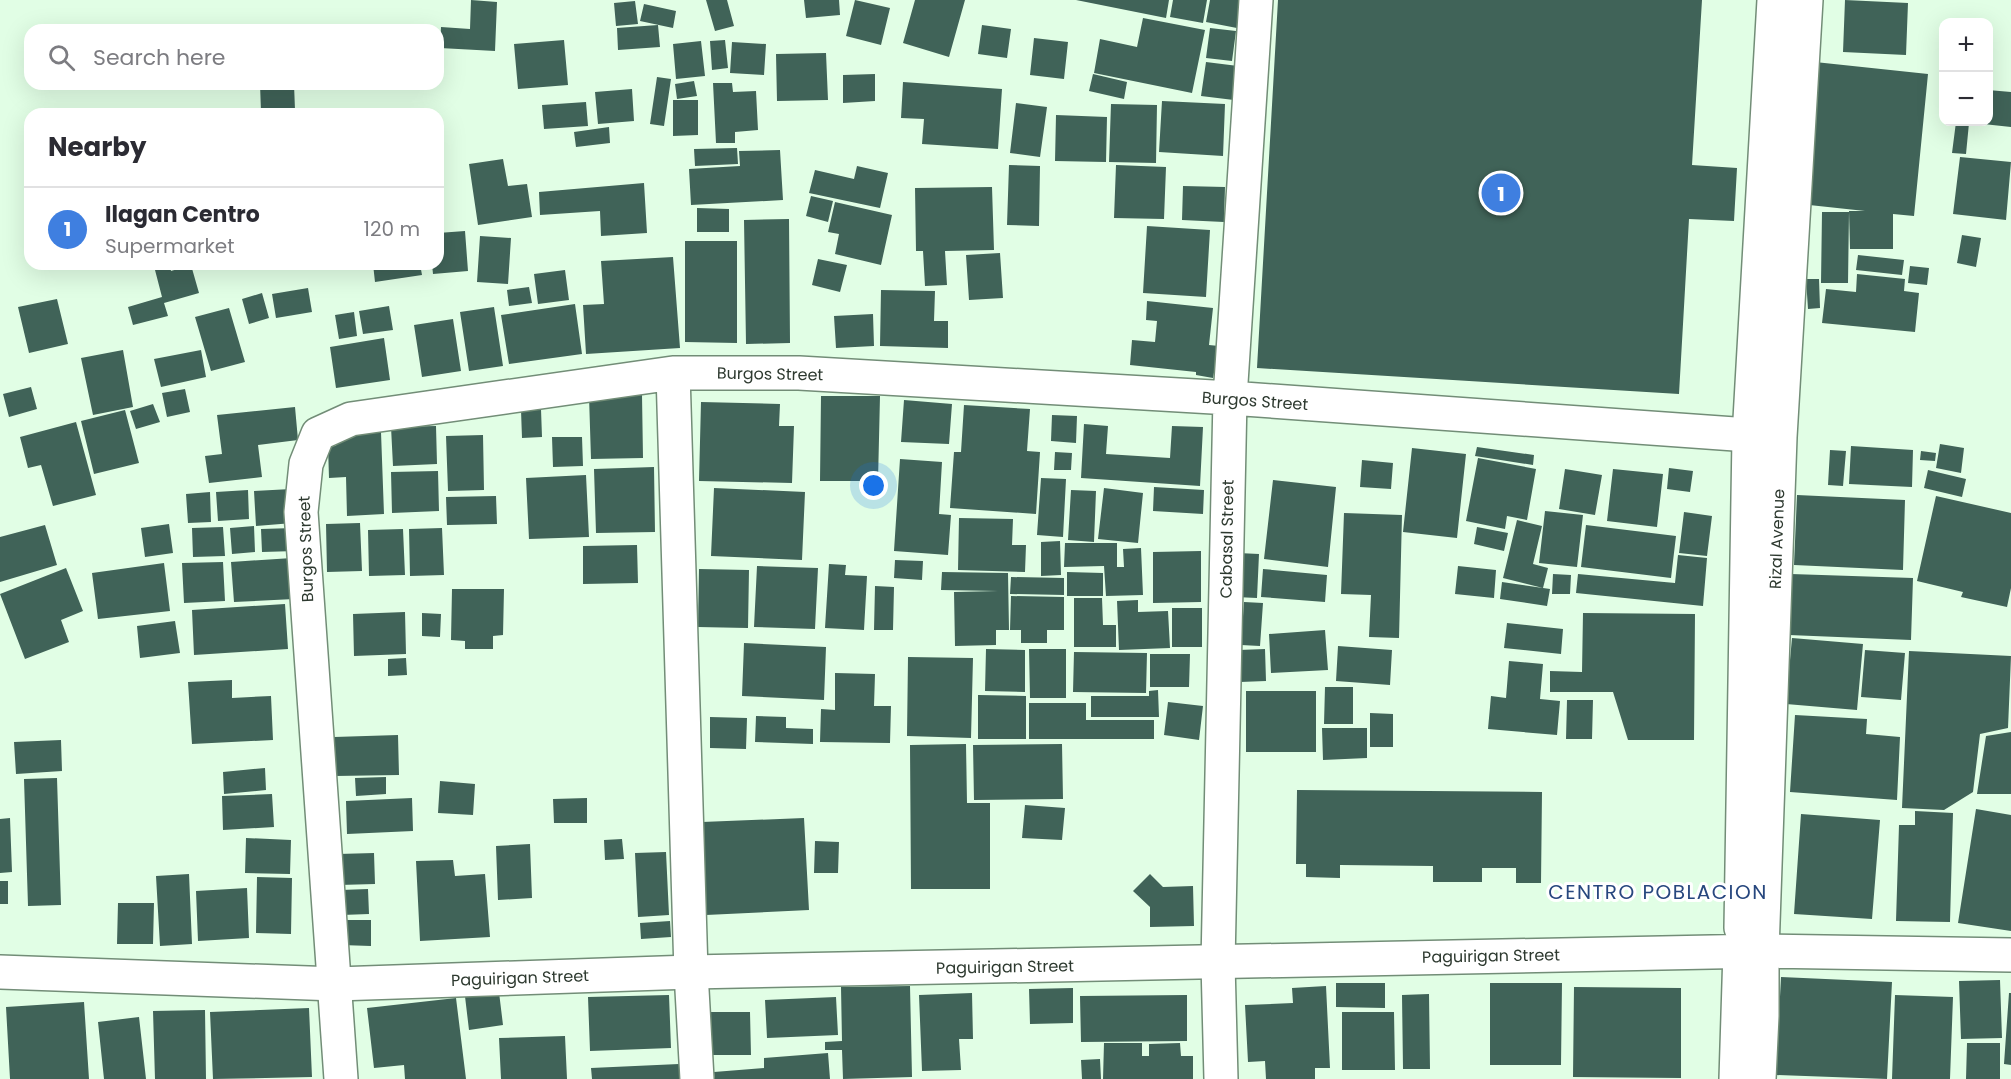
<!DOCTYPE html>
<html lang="en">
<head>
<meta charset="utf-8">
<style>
  body { margin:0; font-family:Poppins,sans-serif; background:#f2f2f3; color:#2b2b33 }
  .controls { position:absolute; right:18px; top:18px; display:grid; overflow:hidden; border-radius:12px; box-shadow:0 6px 24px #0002 }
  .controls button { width:54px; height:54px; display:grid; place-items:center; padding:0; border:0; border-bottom:2px solid #e1e1e2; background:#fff; color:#2b2b33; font:30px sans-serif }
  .you { position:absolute; left:874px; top:486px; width:21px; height:21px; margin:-15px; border:4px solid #fff; border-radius:50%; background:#1a73e8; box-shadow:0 0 0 9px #1a73e833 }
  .badge { display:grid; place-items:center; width:39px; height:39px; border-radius:50%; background:#2563eb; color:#fff; font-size:20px; font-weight:700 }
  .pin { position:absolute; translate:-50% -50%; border:3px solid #fff; box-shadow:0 2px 6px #0006 }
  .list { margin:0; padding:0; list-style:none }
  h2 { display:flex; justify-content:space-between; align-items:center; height:78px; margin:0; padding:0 24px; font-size:26px }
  h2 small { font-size:20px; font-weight:400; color:#7c7c81 }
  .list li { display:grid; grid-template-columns:39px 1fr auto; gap:18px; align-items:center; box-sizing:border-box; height:84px; padding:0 24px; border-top:2px solid #e1e1e2 }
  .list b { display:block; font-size:22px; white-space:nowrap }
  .list p { margin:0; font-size:20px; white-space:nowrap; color:#7c7c81 }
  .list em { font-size:20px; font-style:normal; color:#7c7c81 }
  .icon { flex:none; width:33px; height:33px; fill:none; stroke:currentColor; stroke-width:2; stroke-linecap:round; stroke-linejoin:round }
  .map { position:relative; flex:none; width:2011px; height:1079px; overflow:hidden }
  .search { position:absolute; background:#fff; box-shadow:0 6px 24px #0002; left:24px; top:24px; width:420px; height:66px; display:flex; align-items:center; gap:15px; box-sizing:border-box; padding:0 21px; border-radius:18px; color:#7c7c81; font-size:22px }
  .panel { position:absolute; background:#fff; box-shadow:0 6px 24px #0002; left:24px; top:108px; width:420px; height:162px; border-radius:18px }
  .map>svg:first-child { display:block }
</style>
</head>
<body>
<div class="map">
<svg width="2011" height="1079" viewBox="0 0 2011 1079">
  <rect width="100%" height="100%" fill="#e1fee5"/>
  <path fill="#406358" d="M471,0L497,2L495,51L440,48L441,27L470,29Z
    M706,0H727L734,26L715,31Z
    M804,0H839L840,15L806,18Z
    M855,0L890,8L881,45L846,36Z
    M915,0H965L949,57L903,43Z
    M1076,0H1169L1166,18Z
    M1173,0H1207L1203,23L1170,17Z
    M1210,0H1248L1242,29L1206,22Z
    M1278,0H1702L1692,165L1737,168L1734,221L1689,219L1679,394L1257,368Z
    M1845,0L1908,3L1906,55L1843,52Z
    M635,1L638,24L616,26L614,3Z
    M644,4L676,11L673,28L640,21Z
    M1143,18L1205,30L1192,93L1094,73L1100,39L1137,47Z
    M658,25L660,47L618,50L617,28Z
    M982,25L1011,29L1007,58L978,54Z
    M1210,28L1236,31L1232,61L1206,58Z
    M1034,38L1068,42L1064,79L1030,75Z
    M564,40L568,85L518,89L514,44Z
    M725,40L728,68L712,70L710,41Z
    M701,41L705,76L676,79L673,44Z
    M732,42L766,44L764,75L730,73Z
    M826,53L828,100L777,101L776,54Z
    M1206,62L1246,67L1242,101L1201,96Z
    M1815,62L1928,74L1914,216L1893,214V249H1850L1849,211H1865L1800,204Z
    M875,74V101L843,103V75Z
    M1093,74L1127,82L1124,99L1089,91Z
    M657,77L671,79L664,126L650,124Z
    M694,81L697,96L677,99L675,84Z
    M903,82L1002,89L998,149L922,144L924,119L901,118Z
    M713,83H732L733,92L756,91L758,130L735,132V143H716Z
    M260,84H294L295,110L261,112Z
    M632,89L634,121L598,124L595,92Z
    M1988,90L2011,92V127L1974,123V122H1988Z
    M673,100H698V135L673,136Z
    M1162,101L1225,104L1223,156L1159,152Z
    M586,102L588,126L544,129L542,105Z
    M1016,103L1047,107L1040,157L1010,153Z
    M1111,104L1157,105L1156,163L1109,162Z
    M1056,115L1107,117L1106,162L1055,161Z
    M1956,122L1969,123L1966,154L1952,153Z
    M609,127L610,143L576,147L574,132Z
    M737,148L738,164L695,166L694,149Z
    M780,150L783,200L691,205L689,169L740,166L739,151Z
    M1960,157L2011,162L2006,220L1953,214Z
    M503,159L508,186L527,184L532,217L478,225L469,164Z
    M1009,165L1040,166L1039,226L1007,225Z
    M1116,165L1166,167L1164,219L1114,218Z
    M857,166L888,173L880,208L809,193L815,170L854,179Z
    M644,183L647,233L601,236L600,211L540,215L539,192Z
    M1183,186L1225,187L1224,222L1182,220Z
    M992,187L994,250L945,251L947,285L925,286L923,251H916L915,188Z
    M811,196L833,201L828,222L806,216Z
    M835,202L892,215L881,265L835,254L839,234L828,232Z
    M697,208L729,209V232H697Z
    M1822,212H1849L1848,283H1821Z
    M789,219L790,343L746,344L744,220Z
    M1147,226L1210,230L1206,297L1143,293Z
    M465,231L468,271L433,274L432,264H438V233Z
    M1962,235L1981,238L1976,267L1957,263Z
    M480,236L511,238L508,284L477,282Z
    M685,241H737V343L685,342Z
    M1000,253L1003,298L969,300L966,255Z
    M1858,255L1904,260L1902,275L1856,270Z
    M673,257L680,348L586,354L583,305L604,304L601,261Z
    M818,259L847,265L840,292L812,285Z
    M373,264H420L422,275L375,282Z
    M191,265L199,293L164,303L168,316L133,325L128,307L162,297L155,270L170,266L171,271Z
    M1910,266L1929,268L1927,285L1908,283Z
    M565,270L569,300L538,304L534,274Z
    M1857,274L1905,279L1904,291L1919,293L1915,332L1822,323L1826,289L1856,292Z
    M1806,279H1819L1820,308L1808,309Z
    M529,287L532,303L509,306L507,290Z
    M308,288L312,312L276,318L272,294Z
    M881,290L935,291L934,321H948V348L880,346Z
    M262,293L269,318L249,324L242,299Z
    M57,299L68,344L29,353L18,307Z
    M1147,301L1213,308L1209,345L1219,346L1213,378L1196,375V372L1130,365L1132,340L1155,342L1157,321L1146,320Z
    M575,304L582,354L509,364L501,315Z
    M389,306L393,330L363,334L359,311Z
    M494,307L503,366L469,371L460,312Z
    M229,308L245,362L211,371L195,317Z
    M354,312L357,336L339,339L335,315Z
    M873,314L874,346L836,348L834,316Z
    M453,319L461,371L422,377L414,325Z
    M384,338L390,380L336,388L330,347Z
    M123,350L133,407L93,415L81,358Z
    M201,350L206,377L161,387L154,359Z
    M31,387L37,409L9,417L3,394Z
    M185,389L190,412L167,417L162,393Z
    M642,395L643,458L591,459L589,396Z
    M821,396H880L878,481H820Z
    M904,400L952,404L949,444L901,442Z
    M701,402L780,404L779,426H794L792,483L699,481Z
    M153,404L160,422L136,429L130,411Z
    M964,405L1030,409L1027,451L1040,452L1036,514L950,508L954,452H961Z
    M295,407L298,440L258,445L262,477L209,483L205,456L222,454L217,415Z
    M541,409L542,437L522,438L521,410Z
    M125,410L139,463L94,474L81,421Z
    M1052,415L1077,416L1076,443L1051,441Z
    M76,422L96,495L53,506L41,465L28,468L20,437Z
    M1084,424L1108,426L1106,454L1170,458L1172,426L1203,427L1200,486L1081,478Z
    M436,426L437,464L393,466L391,427Z
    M381,432L384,514L347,516L346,477L329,478L328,446H336L335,433Z
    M483,435L484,490L448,491L446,436Z
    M552,437H582L583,466L553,467Z
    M1940,444L1964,448L1961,473L1936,468Z
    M1851,446L1913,450L1912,487L1849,484Z
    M1477,447L1534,455L1533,465L1475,456Z
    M1412,448L1466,454L1457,538L1403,532Z
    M1830,450L1846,451L1843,486L1828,485Z
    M1921,451L1936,453L1935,461L1920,460Z
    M1055,452L1072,453L1071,470H1054Z
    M1478,458L1536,469L1527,520L1507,516L1505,529L1466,521Z
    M900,459L942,462L939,514L951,515L948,555L894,551Z
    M1362,460L1393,463L1391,489L1360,487Z
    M654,467L655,532L596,533L594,469Z
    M1669,468L1693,471L1690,492L1667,489Z
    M1565,469L1602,475L1595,515L1559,509Z
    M1613,469L1663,474L1657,527L1607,521Z
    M1928,470L1966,479L1962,497L1924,488Z
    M438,471L439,511L392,513L391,472Z
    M586,475L589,537L529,539L526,478Z
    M1041,478L1066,479L1063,537L1037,535Z
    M1273,480L1336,487L1328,567L1264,559Z
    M1154,487L1204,490L1203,514L1153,511Z
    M714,488L805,492L802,560L711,556Z
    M1104,488L1143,493L1138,543L1098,539Z
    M291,489L293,523L256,526L254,491Z
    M248,490L249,519L218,521L216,492Z
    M1071,490L1096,491L1094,542L1068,540Z
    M210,492L211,522L188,523L186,494Z
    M1797,495L1905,500L1903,570L1794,565Z
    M496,496L497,524L447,525L446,497Z
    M1936,496L2011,513V588L2007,607L1961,597L1963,592L1917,581Z
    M1545,511L1583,515L1577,567L1539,563Z
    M1684,512L1712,516L1707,556L1679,553Z
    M1344,513L1402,515L1399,638L1369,637L1371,595L1341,594Z
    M959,518L1013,519L1012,545H1026L1025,572L958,570Z
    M1517,520L1542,526L1533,564L1548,568L1543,588L1503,578Z
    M360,523L362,571L327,572L326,524Z
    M169,524L173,553L145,557L141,528Z
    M45,525L57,565L0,582V537Z
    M1586,525L1676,536L1671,578L1581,567Z
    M254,526L255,552L232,554L230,528Z
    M223,527L225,556L193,557L192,528Z
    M1477,527L1508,533L1504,551L1474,544Z
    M294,528L296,551L262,552L261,529Z
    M442,528L444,575L410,576L409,529Z
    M403,529L405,575L369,576L368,530Z
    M1060,541L1061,575L1041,576V542Z
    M1065,543H1117V567H1124L1123,549L1141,548L1143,595L1106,596L1104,566L1064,567Z
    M637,545L638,583L583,584V546Z
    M1201,551V602L1153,603V552Z
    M1238,553L1259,554L1257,598L1236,597Z
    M1678,555L1707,558L1703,606L1576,593L1578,574L1675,583Z
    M292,558L294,599L234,602L231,562Z
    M895,560L923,561L922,580L894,578Z
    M223,562L225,601L184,603L182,563Z
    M164,563L170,611L98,619L92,573Z
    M829,564L846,565L845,575L867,576L864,630L825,628Z
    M757,566L818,568L815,629L754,627Z
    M1458,566L1496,570L1494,598L1455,594Z
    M66,568L83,611L61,620L69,642L25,659L0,594Z
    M699,569L749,570L748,628L698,627Z
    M1263,569L1327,575L1325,602L1261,597Z
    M942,572L1008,573L1009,630H996V645L955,646L954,592L998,591L941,590Z
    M1067,572L1103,573V596H1067Z
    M1553,574L1571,575L1570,594H1552Z
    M1791,574L1913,578L1911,640L1789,635Z
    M1011,577L1064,578V595L1010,594Z
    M1502,582L1550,589L1547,606L1500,599Z
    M875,586L894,587L893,630H874Z
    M452,589H504L503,635L493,636V649H465V641L451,640Z
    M1011,596L1064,597V630H1047V643H1021V630H1010Z
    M1074,598H1102L1103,625H1116V647H1074Z
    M1138,600V612L1168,611L1170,648L1119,650L1117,601Z
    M1244,602L1263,603L1260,646L1241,645Z
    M285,604L288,649L194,655L192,610Z
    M1172,608H1202V647H1172Z
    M405,612L406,654L354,656L353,614Z
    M422,613L441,614L440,637L422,636Z
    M1583,613L1695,614L1694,740H1628L1613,692H1550V671L1582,672Z
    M175,621L180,653L140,658L137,626Z
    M1507,623L1563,629L1561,654L1504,648Z
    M1325,630L1328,670L1271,673L1269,634Z
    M1792,638L1863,644L1857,710L1786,704Z
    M744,643L826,647L824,700L742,696Z
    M1338,646L1392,650L1390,685L1336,681Z
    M986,649L1025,650V692L985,691Z
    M1029,649H1066V698H1030Z
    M1265,649L1266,681L1240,682L1239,650Z
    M1865,650L1905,653L1901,700L1861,697Z
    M1909,651L2011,656L2008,728L1980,734L1973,792L1944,810L1902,808Z
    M1074,652L1147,653L1146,693L1073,692Z
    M1150,654H1190L1189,687H1150Z
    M908,657L973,658L971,738L907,736Z
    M406,658L407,675L388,676V659Z
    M1509,661L1543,664L1540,699L1560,701L1557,735L1488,729L1491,696L1506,698Z
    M835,673L875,674L874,706H891L890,743L820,742L821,709L835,710Z
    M232,680V698L271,696L273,740L192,744L188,682Z
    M1325,687H1353V724H1324Z
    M1158,690L1159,717H1091V696H1149V691Z
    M1246,691H1316V752H1246Z
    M978,695L1026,696V739H978Z
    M1567,700H1593L1592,739H1566Z
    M1168,702L1203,706L1199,740L1164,735Z
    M1029,703H1086V720H1154V739H1029Z
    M1370,713L1393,714V747H1370Z
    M1795,715L1867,719L1866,734L1900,737L1897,800L1790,792Z
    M756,716L786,717V728L813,729V744L755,742Z
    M710,717L747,718L746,749L710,748Z
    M1322,728H1367V758L1323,760Z
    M2011,732V794H1977L1986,736Z
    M398,735L399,775L335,776L334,737Z
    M61,740L62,771L16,774L14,742Z
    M966,744L967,803H990V889H911L910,745Z
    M1062,744L1063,799L974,800L973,745Z
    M265,768L266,790L224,794L223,772Z
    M386,777V794L356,796L355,778Z
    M57,778L61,905L28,906L24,779Z
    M440,781L475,784L473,815L438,813Z
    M1297,790L1542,792L1541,883H1516V868H1482V882H1433V866L1340,865V878L1306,877V864H1296Z
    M272,794L274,827L223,830L222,796Z
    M412,798L413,831L347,834L346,801Z
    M587,798V823H554L553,799Z
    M1025,805L1065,808L1062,840L1022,838Z
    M1976,809L2011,815V931L1958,923Z
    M1915,811L1953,813L1950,922L1896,921L1899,825H1915Z
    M1801,814L1880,820L1872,919L1794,914Z
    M10,818L12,872L0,873V819Z
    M804,818L809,910L706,915L702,822Z
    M246,838L291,840L290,874L245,873Z
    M622,839L624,859L605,860L604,840Z
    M815,841L839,842L838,873H814Z
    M530,844L532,898L498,900L496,846Z
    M666,852L669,915L638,917L635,853Z
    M374,853L375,884L339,885L338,854Z
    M453,860L455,876L485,874L490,937L420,941L416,861Z
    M189,874L192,944L160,946L156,876Z
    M1150,874L1163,887L1193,886L1194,926L1150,927V907L1133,891Z
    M257,877L292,878L291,934L256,933Z
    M0,881H8V904H0Z
    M247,888L249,938L198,941L196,891Z
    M368,889L369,914L342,915L341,890Z
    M118,903H154L153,944H117Z
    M342,920H371V946L341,945Z
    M670,921L671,937L641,939L640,923Z
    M1781,977L1892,982L1887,1079L1776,1075Z
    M2000,980L2002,1038L1961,1039L1959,981Z
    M1336,983H1385V1008L1336,1007Z
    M1490,983H1562L1561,1065H1490Z
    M498,984L503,1025L469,1030L464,988Z
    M910,986L912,1077L843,1079L842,1050H825V1042L842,1041L841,987Z
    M1326,986L1330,1068H1315V1079H1266L1265,1061L1248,1062L1245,1005L1293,1003L1292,988Z
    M1574,987L1681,988V1078L1573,1077Z
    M1073,988V1023L1030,1024L1029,989Z
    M972,993L973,1039H959L961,1070L922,1071L919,995Z
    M2009,993H2011V1065L2004,1064Z
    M1429,994L1430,1069H1403L1402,995Z
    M669,995L671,1048L590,1051L588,997Z
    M1187,995V1041L1081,1042L1080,996Z
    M1895,995L1953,997L1950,1079H1892Z
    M836,997L838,1035L767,1038L765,1000Z
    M456,998L466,1079H405L404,1065L374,1068L367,1008Z
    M84,1002L89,1079H10L6,1007Z
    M309,1008L312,1077L213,1079L210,1012Z
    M205,1010L206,1079H155L153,1011Z
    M705,1012H750L751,1055H706Z
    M1342,1012H1394L1395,1070H1342Z
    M139,1017L146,1079H104L98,1022Z
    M565,1036L567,1079H501L499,1038Z
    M1104,1043H1142V1056H1149V1044L1180,1043L1181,1056H1193V1079H1103Z
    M1967,1043H2000V1079H1966Z
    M828,1053L830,1079H715L714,1072L764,1068V1058Z
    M1100,1059L1101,1079H1082L1081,1060Z
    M679,1064V1079H592L591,1068Z"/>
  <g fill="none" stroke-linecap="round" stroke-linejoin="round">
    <defs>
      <path id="minor" d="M673,373L691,972L697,1079
        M341,1079L301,512L306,464L318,434L351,419L673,373H799L1230,398L1777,437
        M1221,1079L1218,963L1230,398L1256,0
        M1736,1079L1740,951
        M1759,1079L1762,1016V951L2011,955"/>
      <path id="major" d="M1741,928L1749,437L1774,0
        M0,972L336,984L691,972L1762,951L1780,437L1806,0"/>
    </defs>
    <use href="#minor" stroke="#728d77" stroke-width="36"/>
    <use href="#major" stroke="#728d77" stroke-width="36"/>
    <use href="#minor" stroke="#fff" stroke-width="33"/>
    <use href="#major" stroke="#fff" stroke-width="33"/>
  </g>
  <g text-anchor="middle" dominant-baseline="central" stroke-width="6" stroke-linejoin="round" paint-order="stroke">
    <g font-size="16" fill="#2d392f" stroke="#fff">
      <text transform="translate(770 374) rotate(1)">Burgos Street</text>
      <text transform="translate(1255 401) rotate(4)">Burgos Street</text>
      <text transform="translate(1227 539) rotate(-89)">Cabasal Street</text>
      <text transform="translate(1777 539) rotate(-88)">Rizal Avenue</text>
      <text transform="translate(306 549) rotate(-92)">Burgos Street</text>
      <text transform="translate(1491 956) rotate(-1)">Paguirigan Street</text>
      <text transform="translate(1005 967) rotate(-1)">Paguirigan Street</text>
      <text transform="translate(520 978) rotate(-2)">Paguirigan Street</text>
    </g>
    <g font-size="20" letter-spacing="1.5" fill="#27477e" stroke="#fff">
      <text x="1658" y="892">CENTRO POBLACION</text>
    </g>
  </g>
</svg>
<div class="controls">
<button>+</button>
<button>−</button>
</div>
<div class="you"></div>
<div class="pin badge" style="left:1501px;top:193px;background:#3f7fe0">1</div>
<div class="search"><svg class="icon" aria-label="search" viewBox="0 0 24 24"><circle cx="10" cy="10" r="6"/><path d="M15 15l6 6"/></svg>Search here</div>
<section class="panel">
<h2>Nearby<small></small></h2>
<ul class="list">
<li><span class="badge" style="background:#3f7fe0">1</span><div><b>Ilagan Centro</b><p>Supermarket</p></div><em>120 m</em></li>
</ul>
</section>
</div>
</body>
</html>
